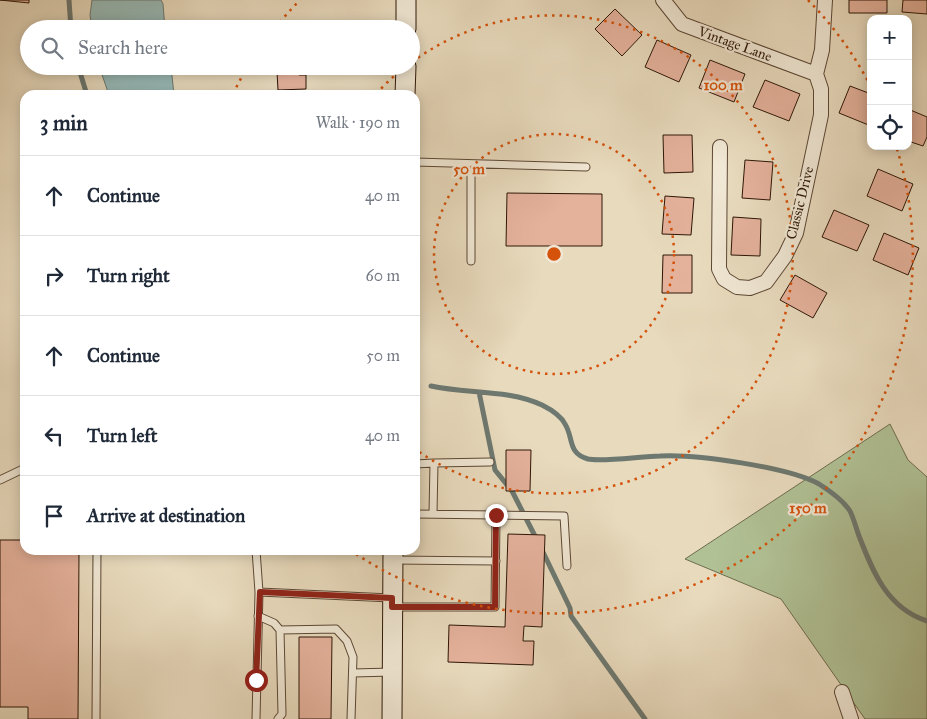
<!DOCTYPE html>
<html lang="en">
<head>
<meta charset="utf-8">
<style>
  body { margin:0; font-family:"IM FELL Great Primer",serif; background:#f2f2f3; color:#1f2937 }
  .controls { position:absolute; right:15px; top:15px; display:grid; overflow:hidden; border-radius:10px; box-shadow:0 2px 12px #0003 }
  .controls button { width:45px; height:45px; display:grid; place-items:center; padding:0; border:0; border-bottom:1px solid #e0e1e3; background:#fff; color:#1f2937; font:25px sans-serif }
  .stop { position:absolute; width:15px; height:15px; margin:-11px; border:4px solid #8f2418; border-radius:50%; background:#fff }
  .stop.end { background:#8f2418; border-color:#fff; box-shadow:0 1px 5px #0008 }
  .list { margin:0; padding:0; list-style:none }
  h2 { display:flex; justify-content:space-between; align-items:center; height:65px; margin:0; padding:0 20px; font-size:21px }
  h2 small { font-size:16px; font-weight:400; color:#747a83 }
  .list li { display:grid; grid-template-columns:32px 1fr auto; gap:15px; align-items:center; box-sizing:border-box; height:80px; padding:0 20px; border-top:1px solid #e0e1e3 }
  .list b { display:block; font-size:19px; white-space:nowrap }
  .list em { font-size:16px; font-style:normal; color:#747a83 }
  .icon { flex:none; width:28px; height:28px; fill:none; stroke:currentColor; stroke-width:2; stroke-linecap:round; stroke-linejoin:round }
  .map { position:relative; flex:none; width:927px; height:719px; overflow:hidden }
  .search { position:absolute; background:#fff; box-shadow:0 2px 12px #0003; left:20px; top:20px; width:400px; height:55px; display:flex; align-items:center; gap:12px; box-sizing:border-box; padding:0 18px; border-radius:28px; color:#747a83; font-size:19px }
  .panel { position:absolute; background:#fff; box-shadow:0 2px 12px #0003; left:20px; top:90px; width:400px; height:465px; border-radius:15px }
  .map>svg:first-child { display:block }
</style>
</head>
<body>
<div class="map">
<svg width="927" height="719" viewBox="0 0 927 719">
  <rect width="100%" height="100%" fill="#e8dabd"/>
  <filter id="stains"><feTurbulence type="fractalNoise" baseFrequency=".004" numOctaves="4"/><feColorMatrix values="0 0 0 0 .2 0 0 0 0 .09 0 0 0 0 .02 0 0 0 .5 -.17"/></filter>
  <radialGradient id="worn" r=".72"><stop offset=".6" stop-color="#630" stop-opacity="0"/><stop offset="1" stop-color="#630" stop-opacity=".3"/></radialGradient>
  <path fill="#b0c195" stroke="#6e6c4e" d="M890,424L908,460L927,477V719H865L781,599L685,559Z"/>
  <path fill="#98bab7" stroke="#6d7870" d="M92,0H161L163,4L165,29H92L90,15Z
    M99,66H171L174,95H109Z"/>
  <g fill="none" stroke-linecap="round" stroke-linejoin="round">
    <path stroke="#6d7870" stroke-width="5" d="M69,0L71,29
      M78,66L87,95
      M431,386C467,394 508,389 542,405C550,409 561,416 565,424C574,438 567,453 588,459C602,462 644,456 660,456C696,454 788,467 819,484C830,491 843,500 850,511C854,519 856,528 859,536C873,572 887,608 927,621
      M479,392L495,470L512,491L537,540
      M542,550L570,608L571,616L645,719"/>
  </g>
  <path fill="#e4b19b" stroke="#2d1606" d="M0,0H29V3Z
    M849,0H887V13H849Z
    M903,0H927V14L902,12Z
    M615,9L642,35L622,56L595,29Z
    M657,40L691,55L679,82L645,67Z
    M710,60L745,74L734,102L699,88Z
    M270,66H299V75H306V89L278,90L277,72H271Z
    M765,80L800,94L789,121L753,107Z
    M850,86L871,94V126L839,113Z
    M908,109L927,117V137L923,146L908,141Z
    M663,135H692L693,172L664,173Z
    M745,160L773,162L770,200L742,198Z
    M878,169L913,184L902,211L867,196Z
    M507,193L602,194V246H506Z
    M665,196L694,198L691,235L662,234Z
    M834,210L869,225L857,251L822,237Z
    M733,217L761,219L760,256L731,255Z
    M884,233L919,248L908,275L873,260Z
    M663,255H692V293H662Z
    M795,275L827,293L813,318L780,300Z
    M506,450H531L530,491H506Z
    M508,534L545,535L542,627L524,626L523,641H534L533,665L448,662L449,625L505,627Z
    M0,540H25V550H79L78,719H28V707H0Z
    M299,637H332L331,719H299Z"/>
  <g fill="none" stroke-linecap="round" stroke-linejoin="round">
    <defs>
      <path id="service" d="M415,162L586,167
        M471,164V261
        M415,464L434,463
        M0,480L25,468
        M433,514L434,463L490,462
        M496,515L564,516L567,566
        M256,550L259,592
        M393,560L496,561
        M395,607H495L496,515L415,514
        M258,616L274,623L280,630L282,714L278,719
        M280,630L336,629L347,641L353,657L351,719
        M353,673L392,672
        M96,719L97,550
        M256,719L259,592L391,598"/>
      <path id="minor" d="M663,0L682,24L816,74
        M720,147L719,269L724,279L737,287L750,288L766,282L785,256L796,233L821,115V89L816,74L822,50L825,0
        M842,692L851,719"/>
      <path id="secondary" d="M406,0V29
        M405,95L406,66
        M392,719L393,550"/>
    </defs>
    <use href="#service" stroke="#5c4734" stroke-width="9"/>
    <use href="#minor" stroke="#5c4734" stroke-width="16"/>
    <use href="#secondary" stroke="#2d1606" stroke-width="21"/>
    <use href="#service" stroke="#f0e7d4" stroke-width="7"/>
    <use href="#minor" stroke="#f0e7d4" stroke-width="14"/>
    <use href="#secondary" stroke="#f0e7d4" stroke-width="19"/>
  </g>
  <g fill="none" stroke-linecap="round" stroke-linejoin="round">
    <path stroke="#8f2418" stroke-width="6" d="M256,680L260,592L392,598V607H495L496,515"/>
  </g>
  <g fill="none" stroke="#d5520b" stroke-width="2.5" stroke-dasharray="2.5 5">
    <circle cx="554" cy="254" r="120"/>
    <path d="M376 94A239 239 0 0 1 405 67M412 62A239 239 0 1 1 415 449"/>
    <path d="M233 94A359 359 0 0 1 248 66M275 28A359 359 0 0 1 300 0M808 0A359 359 0 0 1 869 83M897 149A359 359 0 0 1 353 552"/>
  </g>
  <g text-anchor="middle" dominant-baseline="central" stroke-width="4.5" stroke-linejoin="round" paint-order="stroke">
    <g font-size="14" fill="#2d1606" stroke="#f0e7d4">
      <text transform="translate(735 44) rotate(20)">Vintage Lane</text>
      <text transform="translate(800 203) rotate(-76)">Classic Drive</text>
    </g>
  </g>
  <circle cx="554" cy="254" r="8" fill="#d5520b" stroke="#f0e7d4" stroke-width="2.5"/>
  <g font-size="15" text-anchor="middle" font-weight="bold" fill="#d5520b" stroke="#f0e7d4" stroke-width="4.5" stroke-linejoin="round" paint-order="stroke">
    <text x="723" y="90">100 m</text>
    <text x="469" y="174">50 m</text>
    <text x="808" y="513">150 m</text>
  </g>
  <rect width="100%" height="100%" filter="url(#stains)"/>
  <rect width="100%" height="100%" fill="url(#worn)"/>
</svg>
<div class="controls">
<button>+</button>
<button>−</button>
<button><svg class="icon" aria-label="locate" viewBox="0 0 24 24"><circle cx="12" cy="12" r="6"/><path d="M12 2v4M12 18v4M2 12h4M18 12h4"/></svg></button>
</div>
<div class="stop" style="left:256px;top:680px"></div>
<div class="stop end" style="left:496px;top:515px"></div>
<div class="search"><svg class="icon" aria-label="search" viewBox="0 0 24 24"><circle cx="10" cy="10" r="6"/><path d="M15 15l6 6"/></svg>Search here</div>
<section class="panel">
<h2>3 min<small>Walk · 190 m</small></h2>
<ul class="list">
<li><svg class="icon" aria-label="ahead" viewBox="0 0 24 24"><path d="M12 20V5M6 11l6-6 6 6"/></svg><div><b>Continue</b></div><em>40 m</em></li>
<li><svg class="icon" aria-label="right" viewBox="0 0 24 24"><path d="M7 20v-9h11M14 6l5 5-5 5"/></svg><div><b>Turn right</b></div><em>60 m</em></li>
<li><svg class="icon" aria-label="ahead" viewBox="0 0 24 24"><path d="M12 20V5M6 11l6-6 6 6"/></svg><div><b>Continue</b></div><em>50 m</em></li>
<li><svg class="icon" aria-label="left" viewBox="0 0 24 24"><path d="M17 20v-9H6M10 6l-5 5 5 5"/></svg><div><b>Turn left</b></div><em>40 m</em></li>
<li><svg class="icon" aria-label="arrive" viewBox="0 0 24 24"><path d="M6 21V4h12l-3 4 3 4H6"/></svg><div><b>Arrive at destination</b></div></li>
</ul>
</section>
</div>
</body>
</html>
